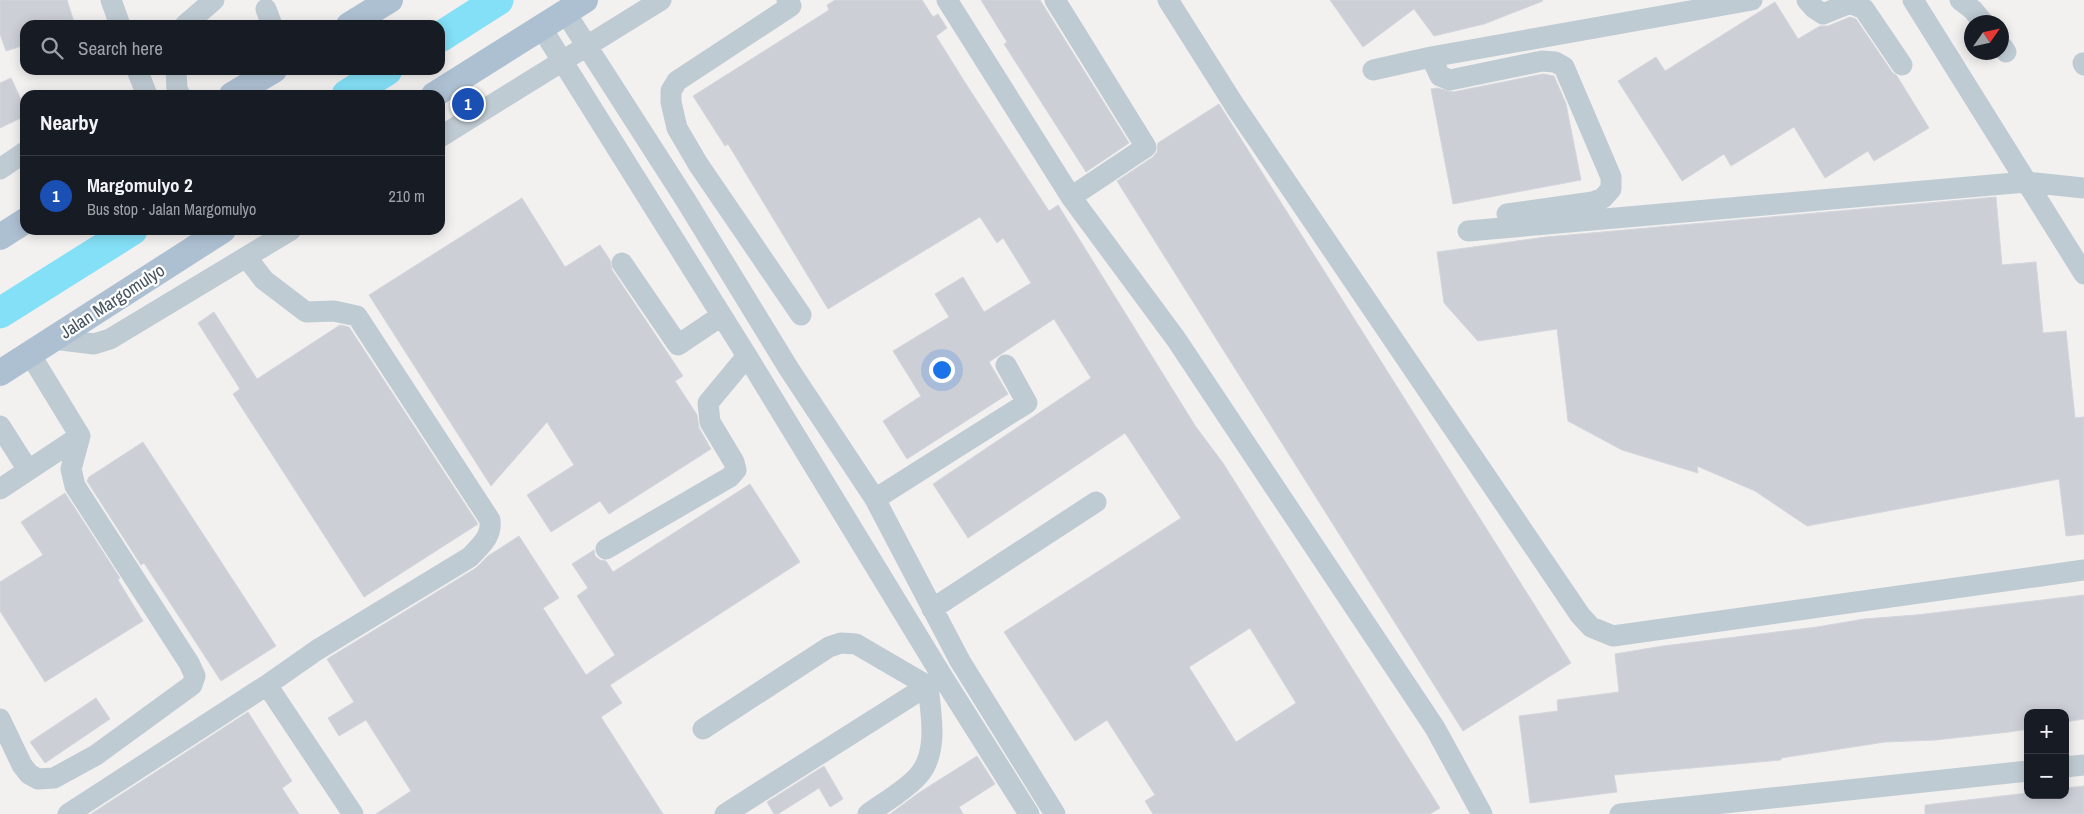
<!DOCTYPE html>
<html lang="en">
<head>
<meta charset="utf-8">
<style>
  body { margin:0; font-family:"Archivo Narrow",sans-serif; background:#20242c; color:#f1f3f6 }
  .controls { position:absolute; right:15px; bottom:15px; display:grid; overflow:hidden; border-radius:10px; box-shadow:0 2px 12px #0003 }
  .controls button { width:45px; height:45px; display:grid; place-items:center; padding:0; border:0; border-bottom:1px solid #363941; background:#171b24; color:#f1f3f6; font:25px sans-serif }
  .compass { position:absolute; left:1964px; top:15px; width:45px; height:45px; border-radius:50%; background:#171b24; box-shadow:0 2px 12px #0003; rotate:56deg }
  .you { position:absolute; left:941px; top:369px; width:18px; height:18px; margin:-12px; border:4px solid #fff; border-radius:50%; background:#1a73e8; box-shadow:0 0 0 8px #1a73e833 }
  .badge { display:grid; place-items:center; width:32px; height:32px; border-radius:50%; background:#0473f8; color:#fff; font-size:16px; font-weight:700 }
  .pin { position:absolute; translate:-50% -50%; border:2px solid #fff; box-shadow:0 1px 5px #0006 }
  .list { margin:0; padding:0; list-style:none }
  h2 { display:flex; justify-content:space-between; align-items:center; height:65px; margin:0; padding:0 20px; font-size:21px }
  h2 small { font-size:16px; font-weight:400; color:#9ea1a6 }
  .list li { display:grid; grid-template-columns:32px 1fr auto; gap:15px; align-items:center; box-sizing:border-box; height:80px; padding:0 20px; border-top:1px solid #363941 }
  .list b { display:block; font-size:19px; white-space:nowrap }
  .list p { margin:0; font-size:16px; white-space:nowrap; color:#9ea1a6 }
  .list em { font-size:16px; font-style:normal; color:#9ea1a6 }
  .icon { flex:none; width:28px; height:28px; fill:none; stroke:currentColor; stroke-width:2; stroke-linecap:round; stroke-linejoin:round }
  .map { position:relative; flex:none; width:2084px; height:814px; overflow:hidden }
  .search { position:absolute; background:#171b24; box-shadow:0 2px 12px #0003; left:20px; top:20px; width:425px; height:55px; display:flex; align-items:center; gap:12px; box-sizing:border-box; padding:0 18px; border-radius:15px; color:#9ea1a6; font-size:19px }
  .panel { position:absolute; background:#171b24; box-shadow:0 2px 12px #0003; left:20px; top:90px; width:425px; height:145px; border-radius:15px }
  .map>svg:first-child { display:block }
</style>
</head>
<body>
<div class="map">
<svg width="2084" height="814" viewBox="0 0 2084 814">
  <rect width="100%" height="100%" fill="#f3f0f0"/>
  <g fill="none" stroke-linecap="round" stroke-linejoin="round">
    <path stroke="#83e0f6" stroke-width="31" d="M440,37L498,0
      M347,95L387,70
      M0,313L132,230"/>
  </g>
  <path fill="#cccfd6" stroke="#d3d6dc" fill-rule="evenodd" d="M0,0H67L75,25H25V45L6,51L0,34Z
    M835,0H922L933,17L938,14L947,28L936,36L966,84L1049,211L1058,205L1196,427L1223,463L1440,808L1430,814H1153L1145,801L1155,795L1107,720L1075,741L1004,632L1181,518L1125,433L968,538L933,484L1091,378L1054,319L989,362L1008,394L907,459L883,421L921,396L893,351L949,317L935,294L963,277L984,312L1031,283L1003,238L997,243L980,217L828,309L728,144L725,146L693,96L829,10L827,5ZM1250,628L1296,703L1236,742L1189,667Z
    M981,0H1040L1129,143L1086,172L1004,44L1007,42Z
    M1330,0H1542L1543,1L1484,24L1434,36L1414,9L1363,47Z
    M1775,2L1798,39L1820,26H1828L1850,17L1856,19L1892,72L1897,76L1929,128L1874,161L1868,151L1825,178L1794,127L1731,166L1724,154L1682,181L1618,81L1656,57L1665,71Z
    M1543,74L1554,76L1566,104L1581,180L1453,204L1431,89L1437,88L1453,92Z
    M11,78L25,108V116L0,128V83Z
    M1219,104L1571,663L1463,731L1117,181L1153,157L1157,152L1158,143Z
    M1996,197L2002,265L2036,262L2043,333L2066,331L2075,418L2084,417V534L2066,536L2059,479L1807,526L1755,491L1697,466L1698,473L1622,450L1568,421L1557,329L1478,341L1444,303L1437,252L1546,237Z
    M522,198L565,267L600,245L610,260L612,270L683,376L675,381L697,415L699,428L711,449L609,514L600,501L551,532L527,495L574,465L547,422L491,486L369,295Z
    M214,312L257,379L340,325L349,327L478,524L364,597L233,394L240,389L198,323Z
    M143,442L276,646L221,681L144,563L141,565L87,481L89,477Z
    M750,484L800,562L610,685L622,703L601,717L663,814H376L411,791L366,720L339,736L328,718L354,702L327,659L476,568L488,556L519,536L559,598L543,608L586,675L615,655L577,596L588,588L572,564L594,550L595,556L600,560L606,561L613,572Z
    M65,493L120,578L118,580L143,621L45,682L0,611V582L43,555L21,522Z
    M2084,595V719L2065,722V713H2028V729L2009,732L1935,740L1885,742L1781,758V760L1614,775L1617,792L1530,803L1519,716L1558,711L1557,700L1619,692L1615,654L1663,646L1817,627L1864,619L1916,615Z
    M96,698L110,719L45,763L30,742Z
    M248,712L292,781L282,788L299,814H91Z
    M977,756L995,784L959,807L963,814H890L920,792Z
    M824,766L843,799L830,807L819,788L778,814H774L767,802Z
    M2084,786V814H1925V805L2028,793V795H2065V788Z"/>
  <g fill="none" stroke-linecap="round" stroke-linejoin="round">
    <path stroke="#bfcbd3" stroke-width="21" d="M111,0L120,25
      M787,0L791,6L677,81L671,91V102L677,128L698,164L801,315
      M947,0L1071,197L1176,339L1435,728L1482,814
      M1055,0L1146,147L1071,197
      M1168,0L1235,106L1580,615L1591,627L1613,636L2084,570
      M1807,0L1814,8L1823,14L1850,3L1864,9L1902,65
      M1913,0L2084,274
      M1960,0L1973,10L1983,22
      M266,9L272,25
      M565,12L685,199L789,369L875,499L960,661L1055,814
      M185,25L214,0
      M541,27L747,356L942,676L1029,814
      M2002,46L2006,52
      M1431,57L1440,76L1450,80L1542,61L1555,62L1564,67L1611,177V189L1603,198L1593,202L1507,214
      M2083,63L2084,65
      M137,70L147,95
      M176,70L177,89L180,95
      M1373,70L1431,57L1752,0
      M440,137L661,0
      M0,169L25,152
      M1468,231L2026,182L2084,188
      M247,258L264,280L306,312L334,311L357,316L490,520C492,537 481,545 470,557L317,650L267,685
      M622,263L678,345L721,316
      M53,339L94,344L110,339L291,230
      M0,426L28,470
      M0,489L80,436
      M875,499L1027,403L1006,365
      M606,549L730,477L736,470L734,462L710,422L708,403L747,356
      M932,609L1096,502
      M0,719L22,765L29,774L38,779L54,778L96,755L192,685L195,676L189,663L75,486L71,469L80,436L30,354
      M703,729L829,647L841,643L856,644L928,686C931,714 939,753 918,776C906,790 883,803 868,814
      M2065,767L2084,765
      M68,814L267,685L353,814
      M725,814L938,679
      M1620,814L2028,771"/>
    <path stroke="#adc0d2" stroke-width="26" d="M349,25L390,0
      M232,95L274,70
      M434,95L585,0
      M0,237L25,221
      M0,373L223,230"/>
  </g>
  <g text-anchor="middle" dominant-baseline="central" stroke-width="4.5" stroke-linejoin="round" paint-order="stroke">
    <g font-size="18" fill="#465460" stroke="#fff">
      <text transform="translate(112 301) rotate(-33)">Jalan Margomulyo</text>
    </g>
  </g>
</svg>
<div class="controls">
<button>+</button>
<button>−</button>
</div>
<svg class="compass" viewBox="-18 -18 36 36"><path d="M0-13l5 13h-10z" fill="#e53935"/><path d="M0 13l5-13h-10z" fill="#9ea1a6"/></svg>
<div class="you"></div>
<div class="pin badge" style="left:468px;top:104px;background:#1a4fb4">1</div>
<div class="search"><svg class="icon" aria-label="search" viewBox="0 0 24 24"><circle cx="10" cy="10" r="6"/><path d="M15 15l6 6"/></svg>Search here</div>
<section class="panel">
<h2>Nearby<small></small></h2>
<ul class="list">
<li><span class="badge" style="background:#1a4fb4">1</span><div><b>Margomulyo 2</b><p>Bus stop · Jalan Margomulyo</p></div><em>210 m</em></li>
</ul>
</section>
</div>
</body>
</html>
